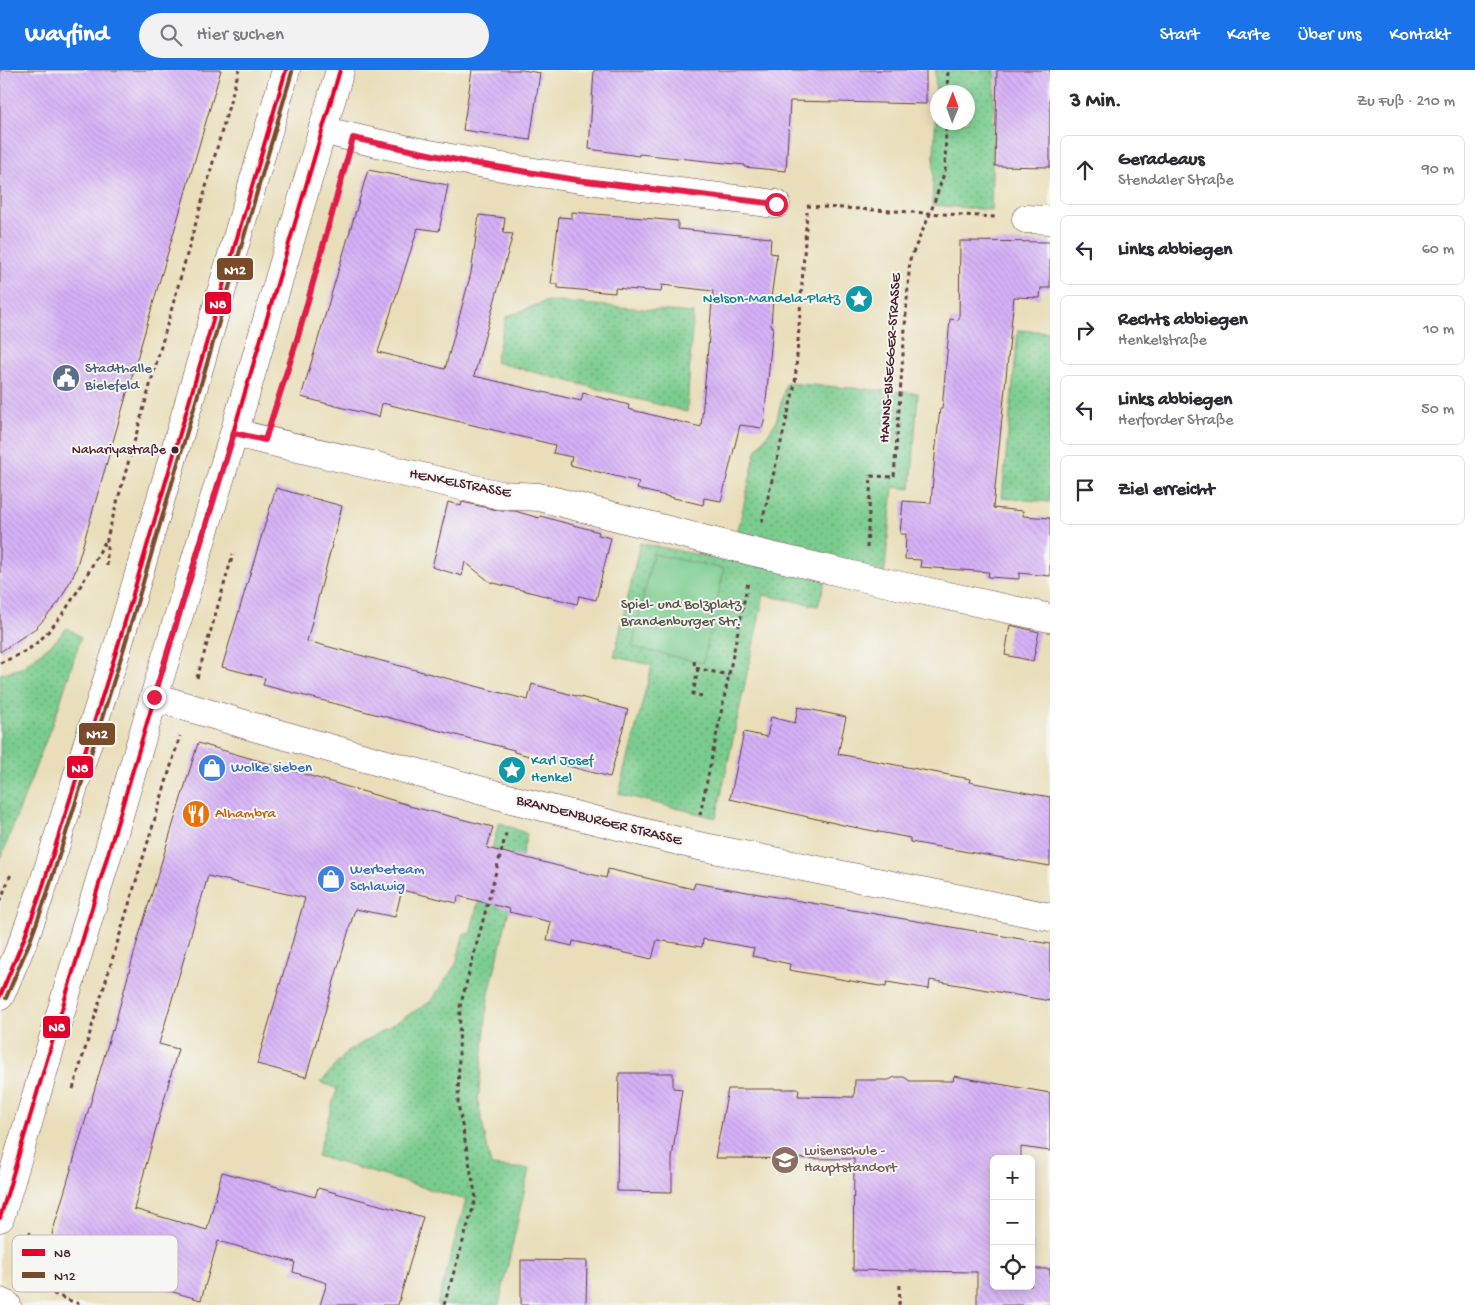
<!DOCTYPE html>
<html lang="de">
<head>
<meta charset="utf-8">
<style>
  body { margin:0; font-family:"Gochi Hand",sans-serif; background:#f2f2f3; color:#2b2b33 }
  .controls { position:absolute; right:15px; bottom:15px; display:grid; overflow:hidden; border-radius:8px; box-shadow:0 2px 12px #0003 }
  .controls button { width:45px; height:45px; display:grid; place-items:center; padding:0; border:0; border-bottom:1px solid #e1e1e2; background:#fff; color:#2b2b33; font:25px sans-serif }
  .compass { position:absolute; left:930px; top:15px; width:45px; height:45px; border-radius:50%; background:#fff; box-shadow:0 2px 12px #0003; rotate:1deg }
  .stop { position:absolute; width:15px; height:15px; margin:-11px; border:4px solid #e11d48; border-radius:50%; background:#fff }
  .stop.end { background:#e11d48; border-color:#fff; box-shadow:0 1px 5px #0008 }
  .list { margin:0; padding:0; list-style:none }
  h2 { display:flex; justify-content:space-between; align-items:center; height:65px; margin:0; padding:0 20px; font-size:21px }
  h2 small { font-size:16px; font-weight:400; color:#7c7c81 }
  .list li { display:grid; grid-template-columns:32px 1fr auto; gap:15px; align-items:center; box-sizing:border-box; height:70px; margin:0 10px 10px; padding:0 10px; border:1px solid #e1e1e2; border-radius:8px }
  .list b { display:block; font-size:19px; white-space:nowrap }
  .list p { margin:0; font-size:16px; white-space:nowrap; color:#7c7c81 }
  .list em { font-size:16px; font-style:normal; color:#7c7c81 }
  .icon { flex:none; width:28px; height:28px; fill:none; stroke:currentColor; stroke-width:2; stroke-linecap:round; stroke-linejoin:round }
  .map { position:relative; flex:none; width:1050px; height:1235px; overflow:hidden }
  header { display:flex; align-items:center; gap:30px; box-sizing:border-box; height:70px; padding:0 25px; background:#1a73e8; color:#fff }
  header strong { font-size:24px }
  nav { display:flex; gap:28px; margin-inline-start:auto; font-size:18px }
  .search { width:350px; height:45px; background:#f2f2f3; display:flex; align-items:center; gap:12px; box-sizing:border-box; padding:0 18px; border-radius:28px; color:#7c7c81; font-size:19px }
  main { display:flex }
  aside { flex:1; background:#fff }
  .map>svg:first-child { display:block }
</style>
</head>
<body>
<header>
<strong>Wayfind</strong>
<div class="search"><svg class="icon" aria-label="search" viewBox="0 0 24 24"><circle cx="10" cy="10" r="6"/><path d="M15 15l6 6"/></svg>Hier suchen</div>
<nav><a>Start</a><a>Karte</a><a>Über uns</a><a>Kontakt</a></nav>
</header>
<main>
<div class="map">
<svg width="1050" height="1235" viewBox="0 0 1050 1235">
  <defs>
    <pattern id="park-dots" width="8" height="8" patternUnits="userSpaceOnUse" patternTransform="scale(1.25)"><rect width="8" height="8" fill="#79cc8e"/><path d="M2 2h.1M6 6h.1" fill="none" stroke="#65a574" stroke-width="1.8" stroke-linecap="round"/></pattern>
    <pattern id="building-back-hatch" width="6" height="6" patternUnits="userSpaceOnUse" patternTransform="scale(1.25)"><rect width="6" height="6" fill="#d5b0f7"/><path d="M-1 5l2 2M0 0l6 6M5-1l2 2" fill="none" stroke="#b897d4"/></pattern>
  </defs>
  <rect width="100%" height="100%" fill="#f6f6f2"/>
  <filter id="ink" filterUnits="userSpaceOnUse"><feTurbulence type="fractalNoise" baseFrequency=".02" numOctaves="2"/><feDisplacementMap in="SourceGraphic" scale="10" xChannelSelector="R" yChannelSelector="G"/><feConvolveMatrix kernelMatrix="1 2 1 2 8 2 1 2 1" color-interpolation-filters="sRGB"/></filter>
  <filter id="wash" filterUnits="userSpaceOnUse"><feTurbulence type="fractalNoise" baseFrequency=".0096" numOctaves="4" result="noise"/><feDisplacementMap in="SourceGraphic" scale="20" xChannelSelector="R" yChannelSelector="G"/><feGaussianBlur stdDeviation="1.12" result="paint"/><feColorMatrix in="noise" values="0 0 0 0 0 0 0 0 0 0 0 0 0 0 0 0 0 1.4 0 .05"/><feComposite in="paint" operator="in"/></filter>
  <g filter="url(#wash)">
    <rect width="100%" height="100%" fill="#e9deb9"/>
    <path fill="url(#park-dots)" stroke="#62765c" fill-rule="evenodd" d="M935,0H995L991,140L932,135L936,34ZM968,22V52H938V22Z
      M547,231L693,243L687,342L495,292L506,247Z
      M1018,260L1050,262V432L1002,428Z
      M786,313L918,323L911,419L893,417L883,518L827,506L818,536L764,525L716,748L619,724L652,595L614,587L640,473L731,491L756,381L776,352Z
      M67,558L81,567L59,636L0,790V604L21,598L54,572Z
      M499,752L527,764L488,928L478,1032L491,1096L529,1099L499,1235H437L466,1130L317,1086L337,1019L321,1012L347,982L430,932L456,894L464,863L470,864Z"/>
    <path fill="#79cc8e" stroke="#62765c" d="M653,484L724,499L703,593L632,577Z"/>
    <g id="blocks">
      <path fill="url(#building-back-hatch)" d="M0,0H221L75,502L59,532L46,547L36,558L0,582Z
        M472,0H522L540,3L530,70L463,60Z
        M594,0H926V34L790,31L786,101L744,97L745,95L639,84V86L589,79Z
        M997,0H1050V97L995,96Z
        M368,100L448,115L439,161L418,158L378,282L445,299L471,203L479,145L505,148L503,163L513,164L474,306L581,331L583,323L629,335L628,339L701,357L713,221L662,215L661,222L615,218V223L558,218V214H551L559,147L572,148V142L678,151V159L771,168L770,183L777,184L771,228H773L771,256H773L764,352L762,358L740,355L721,431L704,428L703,435L637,419L639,412L570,395L572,387L553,383L555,375L382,333L379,347L301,327Z
        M960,171L1050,172V218H1041L1040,228L1014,227L993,438L1023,441V446L1050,448V506L1019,503V509L988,507L989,502L920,497L921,490L905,489L906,464H900L903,431L931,433L935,385L940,339H942L950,249L959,250Z
        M276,418L342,436L307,571L528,630L532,614L628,640L610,707L514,682V680L263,615L265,608L222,597Z
        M448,432L461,436L462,432L497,440L515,441L539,448L540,446L599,462L598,465L611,468L596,530L579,526L577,534L490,512L465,492L462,506L432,497Z
        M1010,555L1039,562L1033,591L1005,585Z
        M798,637L846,647L838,684L970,709L969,712L1050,727V796L910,772V768L843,755L730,729L744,662L767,667L771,647L795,653Z
        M198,673L409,735V736L493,757L487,778L606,808L608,799L693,819L695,813L1050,874V931L930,910L929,919L887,912L886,917L868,914L789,900L790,894L752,886L754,878L703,869L702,877L657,870L652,889L573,871L572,876L547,870L551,852L509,842L510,839L458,826L457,833L402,820L395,847L355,839L306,1007L257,994L305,828L208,806L159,974L178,979L134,1139L207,1160L222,1102L315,1127L318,1118L423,1147L398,1235H320L327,1213L293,1202L295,1192L218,1171L201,1230L68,1192L67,1188L57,1184L54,1176L55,1167L52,1164L112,960L113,961L138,869Z
        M619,1003H673V1018L682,1019L672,1088V1122L617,1121Z
        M954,1006L1050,1023V1081L1021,1077V1089H994V1216H1031V1173H1034L1033,1199H1050V1235H977V1202L853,1200L854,1089L715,1088L728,1019H799L798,1026L854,1027L855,1010H889L895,1007H904L910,1011H953Z
        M521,1190L587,1191L586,1235H521Z"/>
    </g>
  </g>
  <g filter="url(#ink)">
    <use href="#blocks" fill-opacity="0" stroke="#623c40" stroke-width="1"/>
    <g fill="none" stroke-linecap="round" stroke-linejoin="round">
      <defs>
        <path id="minor" d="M322,60C471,98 623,115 776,134
          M1026,149L1050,150
          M234,363L500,425L539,427L754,482L865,508L1050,548
          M154,627L254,657L515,730L694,775L1050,847
          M0,926L24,869L41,822L117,579L286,0
          M0,1148L154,627L234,363L340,0
          M0,1232L7,1235"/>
      </defs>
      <use href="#minor" stroke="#623c40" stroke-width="29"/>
      <path stroke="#623c40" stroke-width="3" stroke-dasharray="4 4" stroke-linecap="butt" d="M947,22L948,0
        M807,136L996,147
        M290,293L307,232
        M762,452L795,314L807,142
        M867,478L871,406L894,407L910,189L930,144L945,101L946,52
        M107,496V468L239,0
        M694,591L695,598L729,605
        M0,593C14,587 29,581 40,570C69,542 87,504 106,470
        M698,598L693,624L702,626
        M197,608L233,484
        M700,745L748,512
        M0,831L11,804
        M73,1019L180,666
        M30,1162C27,1178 26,1207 42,1217C54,1225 70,1231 83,1235
        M444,1235L476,1128L458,1034L460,937L507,760
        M899,1235L900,1215"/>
      <use href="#minor" stroke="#fff" stroke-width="28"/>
      <defs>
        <path id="bus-1" d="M0,926L24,869L41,822L117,579L286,0
          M0,1148C113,765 228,383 340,0"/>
        <path id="bus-2" d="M6,928L30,871L47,824L123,581L292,2"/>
      </defs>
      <use href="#bus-1" stroke="#f6f6f2" stroke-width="8"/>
      <use href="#bus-2" stroke="#f6f6f2" stroke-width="8"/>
      <use href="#bus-1" stroke="#e4002b" stroke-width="4"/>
      <use href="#bus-2" stroke="#7a4b2a" stroke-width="4"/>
    </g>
  </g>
  <g fill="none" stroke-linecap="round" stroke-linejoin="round" filter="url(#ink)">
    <path stroke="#e11d48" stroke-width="6" d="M154,627L234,363L265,370L297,270L353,68L466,92L577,110L776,134"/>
  </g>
  <defs>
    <symbol id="sight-disc" viewBox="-11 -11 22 22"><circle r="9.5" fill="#0f9aa8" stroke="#f6f6f2"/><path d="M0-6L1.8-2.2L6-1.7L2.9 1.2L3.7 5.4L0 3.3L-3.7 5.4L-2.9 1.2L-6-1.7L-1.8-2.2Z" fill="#fff"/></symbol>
    <symbol id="civic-disc" viewBox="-11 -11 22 22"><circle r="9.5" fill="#5c6f8a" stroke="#f6f6f2"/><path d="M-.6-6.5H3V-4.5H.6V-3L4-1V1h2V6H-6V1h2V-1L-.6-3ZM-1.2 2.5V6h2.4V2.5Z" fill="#fff"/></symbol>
    <symbol id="shop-disc" viewBox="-11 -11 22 22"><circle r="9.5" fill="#3f7fe0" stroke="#f6f6f2"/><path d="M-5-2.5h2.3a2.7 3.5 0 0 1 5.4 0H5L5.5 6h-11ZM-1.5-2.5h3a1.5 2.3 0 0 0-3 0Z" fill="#fff"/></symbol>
    <symbol id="restaurant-disc" viewBox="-11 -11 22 22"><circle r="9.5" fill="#e8710a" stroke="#f6f6f2"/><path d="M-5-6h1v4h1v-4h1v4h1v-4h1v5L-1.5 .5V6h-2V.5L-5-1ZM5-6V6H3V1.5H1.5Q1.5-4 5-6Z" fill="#fff"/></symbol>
    <symbol id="school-disc" viewBox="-11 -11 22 22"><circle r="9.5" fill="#8d6e63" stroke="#f6f6f2"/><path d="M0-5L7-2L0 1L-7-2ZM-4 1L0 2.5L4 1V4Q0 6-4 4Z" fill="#fff"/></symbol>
  </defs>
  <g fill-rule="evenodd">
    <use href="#sight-disc" x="843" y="213" width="32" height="32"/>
    <use href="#civic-disc" x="50" y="292" width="32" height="32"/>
    <use href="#shop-disc" x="196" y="682" width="32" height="32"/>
    <use href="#sight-disc" x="496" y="684" width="32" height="32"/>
    <use href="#restaurant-disc" x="180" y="728" width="32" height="32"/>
    <use href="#shop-disc" x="315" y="793" width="32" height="32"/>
    <use href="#school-disc" x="769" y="1074" width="32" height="32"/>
  </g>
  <circle fill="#4a1f2b" stroke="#f6f6f2" stroke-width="2" cx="175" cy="380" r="4.5"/>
  <g text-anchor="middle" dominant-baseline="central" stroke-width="4" stroke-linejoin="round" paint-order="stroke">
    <g font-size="14" fill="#4a1f2b" stroke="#f6f6f2" text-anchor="end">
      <text x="166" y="380">Nahariyastraße</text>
    </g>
    <g font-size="15" fill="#0d838f" stroke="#f6f6f2" text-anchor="end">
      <text x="840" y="229">Nelson-Mandela-Platz</text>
      <text x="531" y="691" text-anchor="start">Karl Josef<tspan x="531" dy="17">Henkel</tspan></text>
    </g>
    <g font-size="15" fill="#4a1f2b" stroke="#f6f6f2">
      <text transform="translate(891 288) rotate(-86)">HANNS-BISEGGER-STRASSE</text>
      <text transform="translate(460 414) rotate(11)">HENKELSTRASSE</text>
      <text transform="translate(599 751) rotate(14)">BRANDENBURGER STRASSE</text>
    </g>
    <g font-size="15" fill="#4e5e75" stroke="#f6f6f2" text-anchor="start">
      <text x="85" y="299">Stadthalle<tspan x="85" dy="17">Bielefeld</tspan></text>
    </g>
    <g font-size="15" fill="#585349" stroke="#f6f6f2">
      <text x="681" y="535">Spiel- und Bolzplatz<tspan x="681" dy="17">Brandenburger Str.</tspan></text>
    </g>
    <g font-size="15" fill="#366cbe" stroke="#f6f6f2" text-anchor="start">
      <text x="231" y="698">Wolke sieben</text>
      <text x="350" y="800">Werbeteam<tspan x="350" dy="17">Schlawig</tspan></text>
    </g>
    <g font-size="15" fill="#c56008" stroke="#f6f6f2" text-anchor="start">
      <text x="215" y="744">Alhambra</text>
    </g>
    <g font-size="15" fill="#785e54" stroke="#f6f6f2" text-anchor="start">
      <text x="804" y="1081">Luisenschule -<tspan x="804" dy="17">Hauptstandort</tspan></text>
    </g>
  </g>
  <rect x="12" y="1165" width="166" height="57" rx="8" fill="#f6f6f2" stroke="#c2b6b6" stroke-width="1"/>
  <rect x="22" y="1179" width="23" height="7" fill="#e4002b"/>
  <rect x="22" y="1202" width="23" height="6" fill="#7a4b2a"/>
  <g font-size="14" fill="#4a1f2b">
    <text x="54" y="1187">N8</text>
    <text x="54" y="1210">N12</text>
  </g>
  <g stroke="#f6f6f2" stroke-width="2">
    <rect x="216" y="187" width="38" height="24" rx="5" fill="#7a4b2a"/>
    <rect x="204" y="221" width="28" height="24" rx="5" fill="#e4002b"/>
    <rect x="78" y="652" width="38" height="24" rx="5" fill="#7a4b2a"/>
    <rect x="66" y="685" width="28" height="24" rx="5" fill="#e4002b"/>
    <rect x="42" y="945" width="29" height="24" rx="5" fill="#e4002b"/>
  </g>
  <g font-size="14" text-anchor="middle" font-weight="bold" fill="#fff">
    <text x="235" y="204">N12</text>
    <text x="218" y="238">N8</text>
    <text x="97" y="668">N12</text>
    <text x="80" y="702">N8</text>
    <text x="57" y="961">N8</text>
  </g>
</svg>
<div class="controls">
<button>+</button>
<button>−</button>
<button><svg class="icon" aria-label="locate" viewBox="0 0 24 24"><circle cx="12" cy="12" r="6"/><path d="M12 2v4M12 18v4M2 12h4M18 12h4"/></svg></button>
</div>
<svg class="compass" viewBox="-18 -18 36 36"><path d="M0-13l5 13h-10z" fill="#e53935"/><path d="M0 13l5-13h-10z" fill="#7c7c81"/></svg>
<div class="stop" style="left:776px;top:134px"></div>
<div class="stop end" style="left:154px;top:627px"></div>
</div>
<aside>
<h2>3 Min.<small>Zu Fuß · 210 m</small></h2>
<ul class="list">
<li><svg class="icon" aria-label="ahead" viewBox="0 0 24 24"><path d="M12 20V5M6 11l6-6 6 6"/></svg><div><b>Geradeaus</b><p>Stendaler Straße</p></div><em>90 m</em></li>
<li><svg class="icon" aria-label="left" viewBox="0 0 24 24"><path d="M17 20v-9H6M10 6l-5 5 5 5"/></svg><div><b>Links abbiegen</b></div><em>60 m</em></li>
<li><svg class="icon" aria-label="right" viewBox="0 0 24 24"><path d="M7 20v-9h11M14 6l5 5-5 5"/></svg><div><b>Rechts abbiegen</b><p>Henkelstraße</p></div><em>10 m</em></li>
<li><svg class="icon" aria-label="left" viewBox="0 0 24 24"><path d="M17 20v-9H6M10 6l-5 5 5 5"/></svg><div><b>Links abbiegen</b><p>Herforder Straße</p></div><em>50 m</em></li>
<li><svg class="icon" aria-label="arrive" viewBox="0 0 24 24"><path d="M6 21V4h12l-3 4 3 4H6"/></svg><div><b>Ziel erreicht</b></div></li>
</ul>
</aside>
</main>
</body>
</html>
